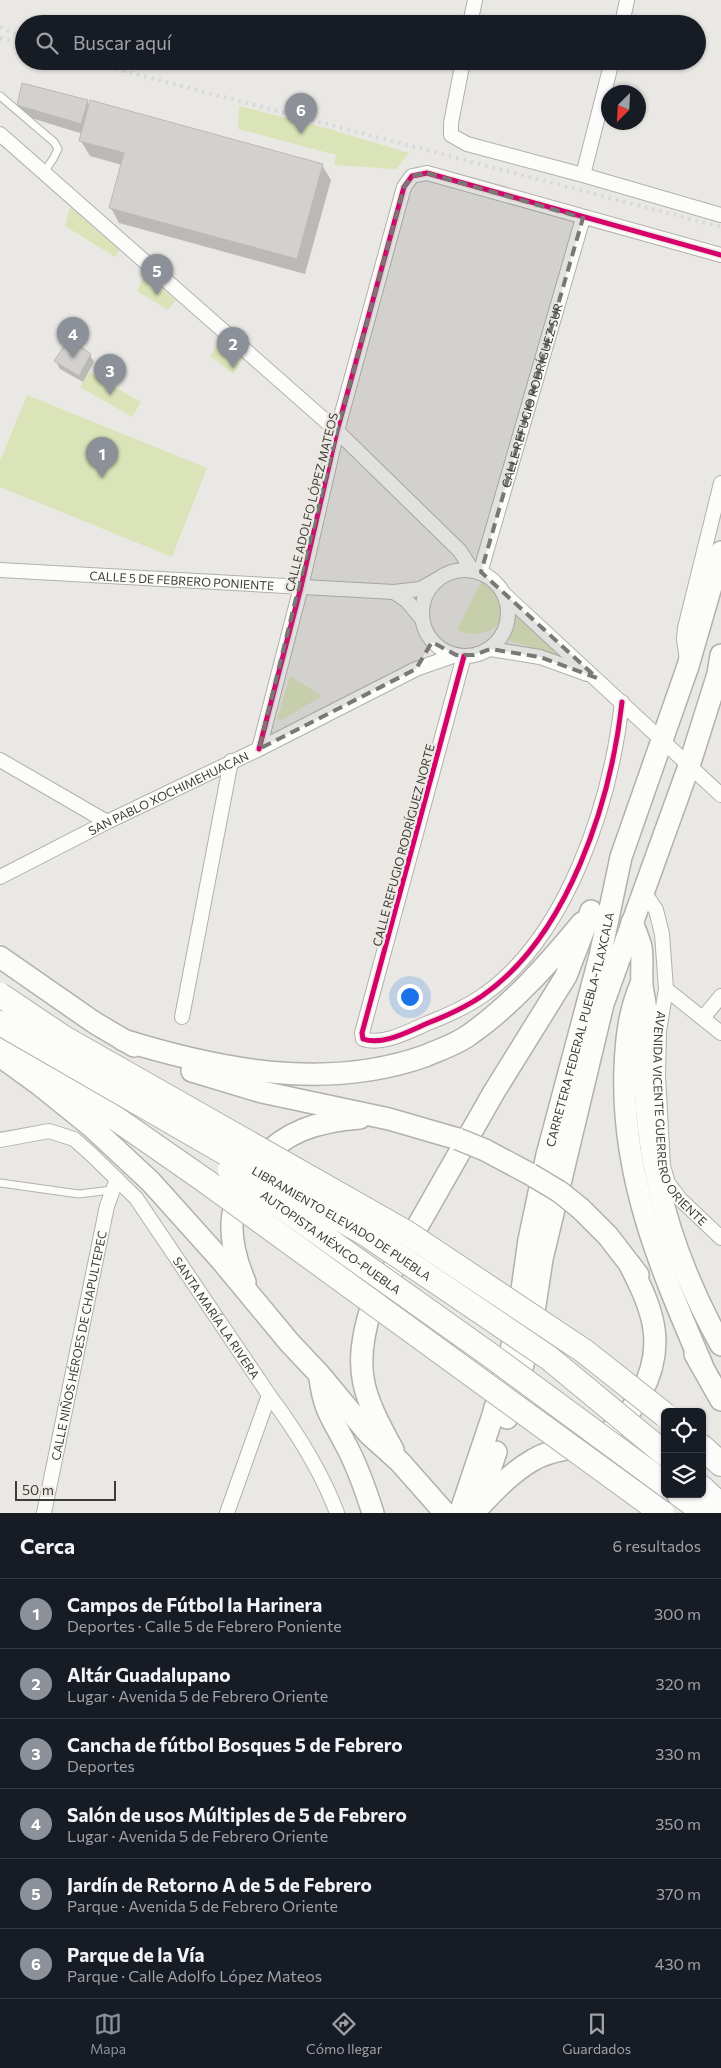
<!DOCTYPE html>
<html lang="es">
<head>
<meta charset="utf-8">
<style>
  body { margin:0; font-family:Commissioner,sans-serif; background:#20242c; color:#f1f3f6 }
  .controls { position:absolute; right:15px; bottom:15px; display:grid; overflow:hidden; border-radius:8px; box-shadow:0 1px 4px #0004 }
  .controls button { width:45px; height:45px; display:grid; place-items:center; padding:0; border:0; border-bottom:1px solid #363941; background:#171b24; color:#f1f3f6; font:25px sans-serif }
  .compass { position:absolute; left:601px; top:85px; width:45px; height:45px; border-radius:50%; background:#171b24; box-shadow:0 1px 4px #0004; rotate:204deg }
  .scale { position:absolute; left:15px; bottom:12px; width:101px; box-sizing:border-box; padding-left:5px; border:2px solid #3e3c3a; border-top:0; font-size:14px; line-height:18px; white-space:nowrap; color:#3e3c3a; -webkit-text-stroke:4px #ece9e2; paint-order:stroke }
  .you { position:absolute; left:409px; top:996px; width:18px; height:18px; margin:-12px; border:4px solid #fff; border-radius:50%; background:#1a73e8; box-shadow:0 0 0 8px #1a73e833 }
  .badge { display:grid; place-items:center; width:32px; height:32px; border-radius:50%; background:#8c9099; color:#fff; font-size:16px; font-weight:700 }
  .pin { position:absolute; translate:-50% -41px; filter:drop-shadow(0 1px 2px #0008) }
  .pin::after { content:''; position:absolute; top:26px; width:18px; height:15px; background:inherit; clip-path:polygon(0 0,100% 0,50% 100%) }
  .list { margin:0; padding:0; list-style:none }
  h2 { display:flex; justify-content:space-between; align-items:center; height:65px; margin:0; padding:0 20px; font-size:21px }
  h2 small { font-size:16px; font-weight:400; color:#9ea1a6 }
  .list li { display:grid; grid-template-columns:32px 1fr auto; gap:15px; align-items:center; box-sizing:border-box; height:70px; padding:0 20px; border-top:1px solid #363941 }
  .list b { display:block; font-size:19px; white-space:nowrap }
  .list p { margin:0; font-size:16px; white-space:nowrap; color:#9ea1a6 }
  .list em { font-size:16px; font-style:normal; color:#9ea1a6 }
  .icon { flex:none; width:28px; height:28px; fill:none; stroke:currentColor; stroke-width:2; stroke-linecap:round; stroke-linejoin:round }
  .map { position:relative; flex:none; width:721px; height:1513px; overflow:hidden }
  .search { position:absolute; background:#171b24; box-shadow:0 1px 4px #0004; left:15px; right:15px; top:15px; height:55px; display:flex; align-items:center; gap:12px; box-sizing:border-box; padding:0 18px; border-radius:28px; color:#9ea1a6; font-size:19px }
  .sheet { height:485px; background:#171b24 }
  nav { display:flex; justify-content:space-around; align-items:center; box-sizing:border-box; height:70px; border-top:1px solid #363941; background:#171b24; font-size:14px; color:#9ea1a6 }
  nav a { display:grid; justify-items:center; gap:2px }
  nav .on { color:#8c9099 }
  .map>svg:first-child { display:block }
</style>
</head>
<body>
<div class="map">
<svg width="721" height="1513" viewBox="0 0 721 1513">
  <rect width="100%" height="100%" fill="#eae8e4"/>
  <path fill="#dbe4b8" d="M239,106L326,128L409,153L396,169L334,165L336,155L238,129Z
    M70,207L120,250L115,257L65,226Z
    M144,276L176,300L168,310L137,291Z
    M221,338L243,358L233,374L210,356Z
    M89,372L141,402L132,417L80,387Z
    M27,395L207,468L172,557L0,487V461Z
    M484,576C498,586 504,596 507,614C496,632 477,639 457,630Z
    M520,611L563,651L558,657L503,638Z
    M290,676L322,696L280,721L278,717Z"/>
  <path fill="#0003" d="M87,101L90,107L322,165L331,180L305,274L119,223L111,208L122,165L90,156L81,141L83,134L25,116L18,104Z
    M90,355L94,362L83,382L60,369L56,361Z"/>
  <path fill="#d3d1d0" stroke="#bbb9b8" d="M22,83L88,100L81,124L17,105Z
    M90,100L323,164L297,259L109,208L124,153L79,141Z
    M69,339L91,354L79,376L54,361Z"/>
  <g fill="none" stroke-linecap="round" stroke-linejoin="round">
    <defs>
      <path id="lane" d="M0,96L54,142L58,149L53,159L44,172
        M0,1183L79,1194L111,1190"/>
      <g id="street">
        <path d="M470,24L475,0"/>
        <path d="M622,24L627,0"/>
        <path d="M463,61L451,123V135L467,144L583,175L721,215"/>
        <path d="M0,134L337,431L460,551L472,570"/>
        <path d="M583,175L612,61"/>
        <circle cx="465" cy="613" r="43"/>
        <path id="s1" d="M0,570L394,592L420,589L438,579"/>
        <path id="s2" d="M480,573L583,218"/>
        <path d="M394,592L407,601L422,619"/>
        <path d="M504,594L721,795"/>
        <path d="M490,649L540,657L587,674"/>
        <path d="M464,656L362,1033L363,1039C383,1046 409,1031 428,1023C446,1016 466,1007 482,996C568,937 611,801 622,702"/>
        <path d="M687,660L684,639L685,628L721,483"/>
        <path d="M259,749L301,587L337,431L404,187L412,176L427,173L721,255"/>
        <path d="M0,760L107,822"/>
        <path id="s3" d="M0,877L107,822L259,749L416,669L456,655"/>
        <path id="s4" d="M644,892L656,910L662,934L666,989L659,1031L658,1076L663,1166L668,1183L680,1199L721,1238"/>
        <path d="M666,989L721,1033"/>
        <path d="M182,1017L231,761"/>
        <path d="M703,1018L721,996"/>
        <path id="s5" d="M0,1140L49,1131L74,1139L92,1155L136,1198L269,1395C296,1431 321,1470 337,1513"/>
        <path id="s6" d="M44,1513L107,1206L117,1179"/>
        <path d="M227,1513L269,1395"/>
      </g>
      <g id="primary">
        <path d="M632,922C635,930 639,939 641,947C643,960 641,972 642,985C643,995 646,1004 646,1015C648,1037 644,1060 645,1083C648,1176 676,1264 721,1345"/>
        <path d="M0,957L95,1023L134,1046"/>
        <path d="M641,984C629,1012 626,1039 625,1069C621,1177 661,1269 702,1365"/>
        <path d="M123,1040C220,1070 326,1091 425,1056C439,1050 457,1044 469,1035C512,1005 549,963 582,923"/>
        <path d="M0,1056L40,1085L92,1127L151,1182L221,1260L289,1342L320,1375L369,1434L400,1462L445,1513"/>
        <path d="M192,1071L262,1092L389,1119L458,1139"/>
        <path d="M485,1150L530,1174"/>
        <path d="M581,1209L608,1236L638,1275"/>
        <path d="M245,1282C226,1237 226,1204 256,1165C283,1131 319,1121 360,1118"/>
        <path d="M695,1354L721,1400"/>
        <path d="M320,1378C324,1411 333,1419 347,1447C358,1468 366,1491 373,1513"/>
        <path d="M507,1418L515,1396L531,1332L542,1259L603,1004L689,766L718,674L721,655"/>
        <path d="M393,1450C363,1395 352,1371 371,1308L494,1092L566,976L591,911"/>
        <path d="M479,1507C495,1490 512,1472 533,1460C552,1448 575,1450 595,1441C633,1421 660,1372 654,1329C651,1307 640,1285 630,1265"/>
        <path id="s7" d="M460,1513L493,1415L511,1350L517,1325L529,1240L547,1155L600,956L621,857L688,666L721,552"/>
        <path d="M475,1513L496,1452"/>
      </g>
      <path id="highway" d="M0,1038L207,1182
        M702,1447L721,1464
        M702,1488L721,1506
        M679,1494L705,1513"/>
    </defs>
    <use href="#lane" stroke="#b2b0ad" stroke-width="9"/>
    <use href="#street" stroke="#b2b0ad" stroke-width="16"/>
    <use href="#primary" stroke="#b2b0ad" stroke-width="24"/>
    <use href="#highway" stroke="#b2b0ad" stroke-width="26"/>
    <use href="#lane" stroke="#fcfcfb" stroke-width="7"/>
    <use href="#street" stroke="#fcfcfb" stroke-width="14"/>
    <use href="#primary" stroke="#fcfcfb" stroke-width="21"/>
    <use href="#highway" stroke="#fcfcfb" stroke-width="24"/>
    <path stroke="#d8d8d6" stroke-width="4" stroke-dasharray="2.5 5" stroke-linecap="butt" d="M0,27L24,38
      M0,38L24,44
      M86,61L721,227"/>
    <defs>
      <path id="primary-bridge" d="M458,1139L485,1150
        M530,1174L560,1192L581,1209"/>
      <g id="highway-bridge">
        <path d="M0,995L64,1038L407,1233L584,1351L665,1415"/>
        <path id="s8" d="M0,1023L366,1234L549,1358L665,1454"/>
        <path id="s9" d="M230,1170L490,1355L665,1484"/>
        <path d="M207,1182L662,1513"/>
      </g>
    </defs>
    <use href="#primary-bridge" stroke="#b2b0ad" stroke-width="24" stroke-linecap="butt"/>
    <use href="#highway-bridge" stroke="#b2b0ad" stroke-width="26" stroke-linecap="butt"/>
    <use href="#primary-bridge" stroke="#fcfcfb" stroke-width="21"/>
    <use href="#highway-bridge" stroke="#fcfcfb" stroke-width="24"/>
    <defs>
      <path id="cycleway" d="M464,656L362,1033L363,1039C383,1046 409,1031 428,1023C446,1016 466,1007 482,996C568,937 611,801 622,702
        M259,749L301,587L337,431L404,187L412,176L427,173L721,255"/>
    </defs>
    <use href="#cycleway" stroke="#ece9e2" stroke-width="8"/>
    <use href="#cycleway" stroke="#d6006c" stroke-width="5"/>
  </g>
  <path fill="#7a7876" fill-opacity="0.2" stroke="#7a7876" stroke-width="4" stroke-dasharray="10 6" stroke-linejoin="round" d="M427,173L583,218L481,572L597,678L540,657L490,649L474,655H456L432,642L416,669L259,749L337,431L404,187L412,176Z"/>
  <g text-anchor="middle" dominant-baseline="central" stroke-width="5" stroke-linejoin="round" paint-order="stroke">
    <g font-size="12" fill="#3e3c3a" stroke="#ece9e2">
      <text stroke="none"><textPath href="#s2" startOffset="185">CALLE REFUGIO RODRÍGUEZ SUR</textPath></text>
      <text transform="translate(311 502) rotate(-76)">CALLE ADOLFO LÓPEZ MATEOS</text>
      <text stroke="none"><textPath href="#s1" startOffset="182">CALLE 5 DE FEBRERO PONIENTE</textPath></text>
      <text stroke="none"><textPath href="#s3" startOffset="188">SAN PABLO XOCHIMEHUACAN</textPath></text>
      <text transform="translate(403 845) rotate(-75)">CALLE REFUGIO RODRÍGUEZ NORTE</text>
      <text stroke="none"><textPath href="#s7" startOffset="499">CARRETERA FEDERAL PUEBLA-TLAXCALA</textPath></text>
      <text stroke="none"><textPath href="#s4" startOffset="238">AVENIDA VICENTE GUERRERO ORIENTE</textPath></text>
      <text stroke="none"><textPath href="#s8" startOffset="396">LIBRAMIENTO ELEVADO DE PUEBLA</textPath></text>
      <text stroke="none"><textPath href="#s9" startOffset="124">AUTOPISTA MÉXICO-PUEBLA</textPath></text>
      <text stroke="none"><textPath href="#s5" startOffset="306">SANTA MARÍA LA RIVERA</textPath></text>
      <text stroke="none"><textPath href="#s6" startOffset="171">CALLE NIÑOS HÉROES DE CHAPULTEPEC</textPath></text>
    </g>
  </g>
</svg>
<div class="controls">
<button><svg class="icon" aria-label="locate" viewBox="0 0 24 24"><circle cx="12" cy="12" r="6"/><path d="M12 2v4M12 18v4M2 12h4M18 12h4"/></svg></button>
<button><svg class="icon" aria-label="layers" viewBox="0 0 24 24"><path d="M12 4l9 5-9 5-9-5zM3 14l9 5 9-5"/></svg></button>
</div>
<svg class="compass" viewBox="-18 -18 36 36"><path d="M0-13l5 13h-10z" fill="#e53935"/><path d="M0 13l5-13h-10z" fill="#9ea1a6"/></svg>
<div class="scale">50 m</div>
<div class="you"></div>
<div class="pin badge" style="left:102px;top:478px">1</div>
<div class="pin badge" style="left:233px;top:368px">2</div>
<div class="pin badge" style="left:110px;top:395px">3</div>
<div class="pin badge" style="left:73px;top:358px">4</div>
<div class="pin badge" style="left:157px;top:295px">5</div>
<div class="pin badge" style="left:301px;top:134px">6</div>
<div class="search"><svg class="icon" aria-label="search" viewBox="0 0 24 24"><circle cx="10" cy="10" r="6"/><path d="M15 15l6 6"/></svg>Buscar aquí</div>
</div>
<section class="sheet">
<h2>Cerca<small>6 resultados</small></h2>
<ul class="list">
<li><span class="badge">1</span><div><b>Campos de Fútbol la Harinera</b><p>Deportes · Calle 5 de Febrero Poniente</p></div><em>300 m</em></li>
<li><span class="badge">2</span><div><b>Altár Guadalupano</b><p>Lugar · Avenida 5 de Febrero Oriente</p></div><em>320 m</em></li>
<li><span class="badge">3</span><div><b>Cancha de fútbol Bosques 5 de Febrero</b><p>Deportes</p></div><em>330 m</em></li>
<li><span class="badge">4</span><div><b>Salón de usos Múltiples de 5 de Febrero</b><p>Lugar · Avenida 5 de Febrero Oriente</p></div><em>350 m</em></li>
<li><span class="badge">5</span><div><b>Jardín de Retorno A de 5 de Febrero</b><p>Parque · Avenida 5 de Febrero Oriente</p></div><em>370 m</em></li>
<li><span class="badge">6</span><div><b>Parque de la Vía</b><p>Parque · Calle Adolfo López Mateos</p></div><em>430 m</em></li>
</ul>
</section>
<nav>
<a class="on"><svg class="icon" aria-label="map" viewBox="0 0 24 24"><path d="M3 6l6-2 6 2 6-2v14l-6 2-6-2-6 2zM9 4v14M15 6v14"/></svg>Mapa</a>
<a><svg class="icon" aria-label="directions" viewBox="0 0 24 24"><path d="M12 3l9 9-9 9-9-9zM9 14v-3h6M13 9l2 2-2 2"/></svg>Cómo llegar</a>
<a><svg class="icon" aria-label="saved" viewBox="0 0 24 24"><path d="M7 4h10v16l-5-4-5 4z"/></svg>Guardados</a>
</nav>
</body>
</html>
